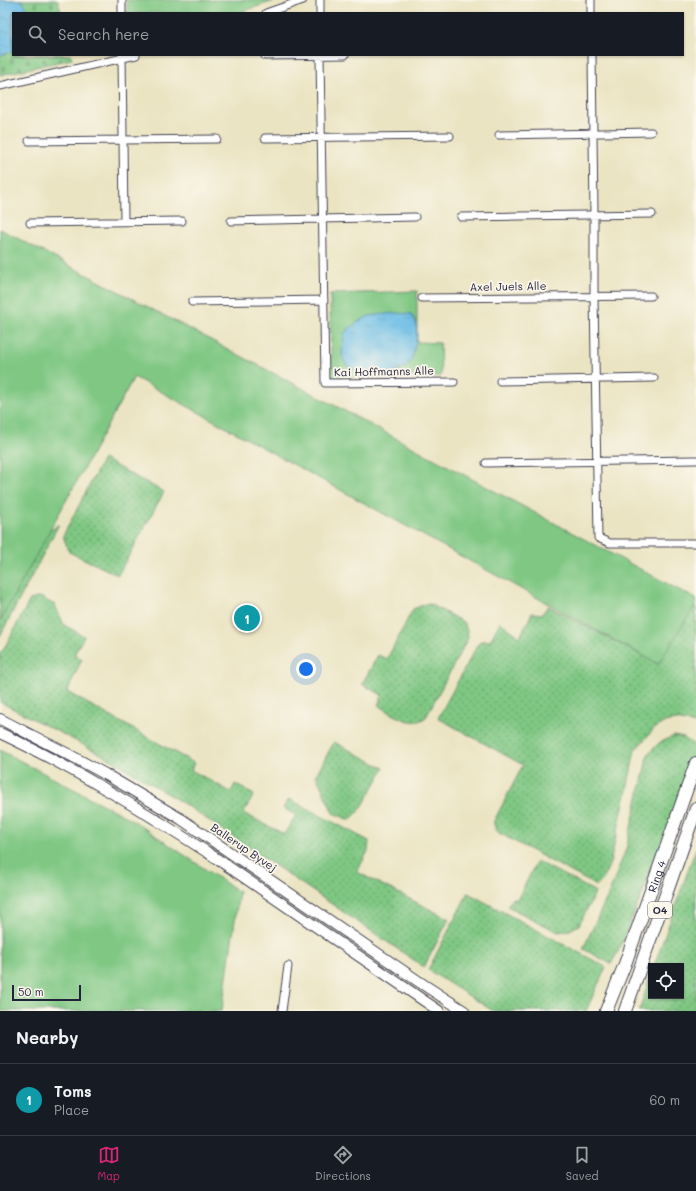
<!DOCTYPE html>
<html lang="en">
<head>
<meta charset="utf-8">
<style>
  body { margin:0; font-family:Mali,sans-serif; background:#242831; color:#f1f3f6 }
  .controls { position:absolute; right:12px; bottom:12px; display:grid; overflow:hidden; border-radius:0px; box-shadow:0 1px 3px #0004 }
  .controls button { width:36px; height:36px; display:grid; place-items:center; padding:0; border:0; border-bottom:1px solid #363941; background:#171b24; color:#f1f3f6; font:20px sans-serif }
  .scale { position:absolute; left:12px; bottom:10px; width:69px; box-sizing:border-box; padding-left:4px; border:2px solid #22223b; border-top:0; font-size:11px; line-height:14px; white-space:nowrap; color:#22223b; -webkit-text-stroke:3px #fbf7ec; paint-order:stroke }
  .you { position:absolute; left:306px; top:669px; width:14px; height:14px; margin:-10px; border:3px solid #fff; border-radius:50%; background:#1a73e8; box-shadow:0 0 0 6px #1a73e833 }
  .badge { display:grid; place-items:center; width:26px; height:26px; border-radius:50%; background:#db2777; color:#fff; font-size:13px; font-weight:700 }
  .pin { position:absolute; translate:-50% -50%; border:2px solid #fff; box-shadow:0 1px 4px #0006 }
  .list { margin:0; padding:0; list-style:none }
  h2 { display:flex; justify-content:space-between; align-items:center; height:52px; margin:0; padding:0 16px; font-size:17px }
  h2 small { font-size:13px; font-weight:400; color:#9ea1a6 }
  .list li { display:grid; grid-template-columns:26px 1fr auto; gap:12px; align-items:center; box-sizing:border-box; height:72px; padding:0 16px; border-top:1px solid #363941 }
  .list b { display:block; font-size:15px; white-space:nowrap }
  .list p { margin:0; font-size:13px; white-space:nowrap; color:#9ea1a6 }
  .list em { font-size:13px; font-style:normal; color:#9ea1a6 }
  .icon { flex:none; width:22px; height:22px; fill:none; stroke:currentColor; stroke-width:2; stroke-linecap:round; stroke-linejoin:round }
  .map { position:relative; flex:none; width:696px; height:1011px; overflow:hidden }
  .search { position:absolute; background:#171b24; box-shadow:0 1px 3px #0004; left:12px; right:12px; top:12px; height:44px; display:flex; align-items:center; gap:10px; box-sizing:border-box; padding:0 14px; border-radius:0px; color:#9ea1a6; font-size:15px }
  .sheet { height:124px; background:#171b24 }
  nav { display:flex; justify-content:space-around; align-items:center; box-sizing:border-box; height:56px; border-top:1px solid #363941; background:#171b24; font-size:11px; color:#9ea1a6 }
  nav a { display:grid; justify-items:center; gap:2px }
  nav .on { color:#db2777 }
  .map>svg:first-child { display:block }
</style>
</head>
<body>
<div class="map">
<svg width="696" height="1011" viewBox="0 0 696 1011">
  <defs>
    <pattern id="grass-dots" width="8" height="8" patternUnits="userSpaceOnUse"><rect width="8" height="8" fill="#7fc783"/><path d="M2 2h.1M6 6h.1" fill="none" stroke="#68a16c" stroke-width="1.8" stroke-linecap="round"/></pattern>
    <pattern id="cemetery-stones" width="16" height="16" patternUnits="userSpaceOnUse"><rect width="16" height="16" fill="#7fc783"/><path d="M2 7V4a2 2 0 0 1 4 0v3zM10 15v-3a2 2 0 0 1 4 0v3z" fill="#68a16c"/></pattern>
    <pattern id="water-ripples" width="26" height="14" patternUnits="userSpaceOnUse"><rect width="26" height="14" fill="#69bce5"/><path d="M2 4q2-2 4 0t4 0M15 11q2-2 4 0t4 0" fill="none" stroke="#5ba1c5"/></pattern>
  </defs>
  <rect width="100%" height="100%" fill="#fbf7ec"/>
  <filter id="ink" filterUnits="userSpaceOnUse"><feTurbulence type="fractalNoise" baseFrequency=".025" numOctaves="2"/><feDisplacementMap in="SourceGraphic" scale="8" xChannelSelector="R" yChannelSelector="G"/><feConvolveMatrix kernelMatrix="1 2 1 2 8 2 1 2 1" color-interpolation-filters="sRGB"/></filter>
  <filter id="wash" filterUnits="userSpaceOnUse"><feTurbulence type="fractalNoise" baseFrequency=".012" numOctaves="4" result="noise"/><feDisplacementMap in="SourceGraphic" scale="16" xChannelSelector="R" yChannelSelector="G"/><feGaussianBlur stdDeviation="0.9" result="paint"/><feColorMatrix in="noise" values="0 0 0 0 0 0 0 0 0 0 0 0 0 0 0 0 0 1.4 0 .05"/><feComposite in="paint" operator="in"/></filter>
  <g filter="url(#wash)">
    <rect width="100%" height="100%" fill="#ebe4c3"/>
    <path fill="url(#grass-dots)" stroke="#50745f" d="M103,459L164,492L118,575L69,552L63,536Z
      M59,524L0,636V620L46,534Z
      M40,597L55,605L64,625L84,636L74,655L82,659L67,692L194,763L191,770L231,792L235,784L254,795L243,813L284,834L296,815L283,808L289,799L369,841L368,851L357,872L449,919L424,967L189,807L112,760L74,740L0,702V651L2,652L30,600Z
      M696,601V724L676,720L665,722L655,728L635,750L627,790L610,863L602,881L597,886L499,833C495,829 494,827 494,821L523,765L438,718L478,644L481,641H490L500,622L520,637L532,613L542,614L548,606L658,664Z
      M428,603L463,622C466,627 468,632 468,638L426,717C411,730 391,712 378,705L382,695L362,684L378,655L387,659L413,609Z
      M674,736L684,738L693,744L695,754L670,826L620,948L611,964L583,949L609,893L626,849L648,754L659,743Z
      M334,742L384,768L361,809L350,820L333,813L316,775Z
      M696,848V1011H639L651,974V996H681V966H654Z
      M537,861L594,891L595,893L579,925L570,930L558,932L507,906L513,898L517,900Z
      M468,893L606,967L586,1011H493L428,970Z"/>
    <path fill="url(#cemetery-stones)" stroke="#50745f" d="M0,0H58L61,13H13V55H71L72,59L0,75Z"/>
    <path fill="#7fc783" stroke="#50745f" d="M127,0H277L238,13H127Z
      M0,229L332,404L696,599V604L658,664L134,377L0,621Z
      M417,291V342L440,343L441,376L331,378L330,294Z
      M0,750L134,821L239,892L222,1011H0Z"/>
    <path fill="url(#water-ripples)" stroke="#466f90" d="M0,0H22L29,13H13V50L9,53L0,55Z
      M395,313L411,314L416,322L417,336L412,359L407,366L396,372L380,375L365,374L346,365L342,356L343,341L344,333L358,322L369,316Z"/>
  </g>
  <g filter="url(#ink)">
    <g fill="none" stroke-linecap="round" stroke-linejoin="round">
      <defs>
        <path id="minor" d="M122,0V13
          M320,0V13
          M591,0V13
          M266,13L303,0
          M122,55L124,221
          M320,55L325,383L454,382
          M592,55L594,215V296L598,538L610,543H696
          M265,56L345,55
          M0,86L136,55
          M499,135L651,132
          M265,138L450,136
          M29,141L217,139
          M461,217L652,214
          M231,221L415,217
          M30,223L182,221
          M422,298L651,296
          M192,302L324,300
          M500,381L654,378
          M486,463L696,460
          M282,1011L288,966"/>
        <path id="secondary" d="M0,719L68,754L105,774L181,819L418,981L464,1011
          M0,733C72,767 140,809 207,852L439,1011"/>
        <g id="primary">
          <path id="s1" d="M606,1011L625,964L696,763"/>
          <path d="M625,1011L696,809"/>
        </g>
      </defs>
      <use href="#minor" stroke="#403f4f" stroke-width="9"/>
      <use href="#secondary" stroke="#403f4f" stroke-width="12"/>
      <use href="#primary" stroke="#403f4f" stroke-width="14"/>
      <use href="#minor" stroke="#fff" stroke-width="7"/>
      <use href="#secondary" stroke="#fff" stroke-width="10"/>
      <use href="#primary" stroke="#fff" stroke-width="12"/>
    </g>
  </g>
  <g text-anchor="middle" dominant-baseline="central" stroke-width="3.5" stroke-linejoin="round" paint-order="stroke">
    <rect fill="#fbf7ec" stroke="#636270" stroke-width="1" x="648" y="902" width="24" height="16" rx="3"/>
    <g font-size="10" font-weight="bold" fill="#22223b">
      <text x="660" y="910">O4</text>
    </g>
    <g font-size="11" fill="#22223b" stroke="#fbf7ec">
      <text transform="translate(508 286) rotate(-1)">Axel Juels Alle</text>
      <text transform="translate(384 371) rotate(-1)">Kai Hoffmanns Alle</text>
      <text transform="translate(244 847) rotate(34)">Ballerup Byvej</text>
      <text stroke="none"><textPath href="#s1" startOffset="144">Ring 4</textPath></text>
    </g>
  </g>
</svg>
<div class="controls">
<button><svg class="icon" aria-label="locate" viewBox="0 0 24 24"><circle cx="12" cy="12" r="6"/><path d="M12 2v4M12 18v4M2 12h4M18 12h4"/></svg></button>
</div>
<div class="scale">50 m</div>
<div class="you"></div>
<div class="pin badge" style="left:247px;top:618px;background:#0f9aa8">1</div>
<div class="search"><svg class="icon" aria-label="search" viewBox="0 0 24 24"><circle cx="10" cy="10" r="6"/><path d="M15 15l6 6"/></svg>Search here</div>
</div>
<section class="sheet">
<h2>Nearby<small></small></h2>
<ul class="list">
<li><span class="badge" style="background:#0f9aa8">1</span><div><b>Toms</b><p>Place</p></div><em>60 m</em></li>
</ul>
</section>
<nav>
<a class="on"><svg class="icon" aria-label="map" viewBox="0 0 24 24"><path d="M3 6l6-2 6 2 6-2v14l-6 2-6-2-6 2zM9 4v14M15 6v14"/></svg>Map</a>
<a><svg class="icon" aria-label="directions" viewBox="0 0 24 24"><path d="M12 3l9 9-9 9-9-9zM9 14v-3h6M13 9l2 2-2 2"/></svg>Directions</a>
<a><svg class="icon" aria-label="saved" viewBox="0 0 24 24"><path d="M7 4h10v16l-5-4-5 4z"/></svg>Saved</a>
</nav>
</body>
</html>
